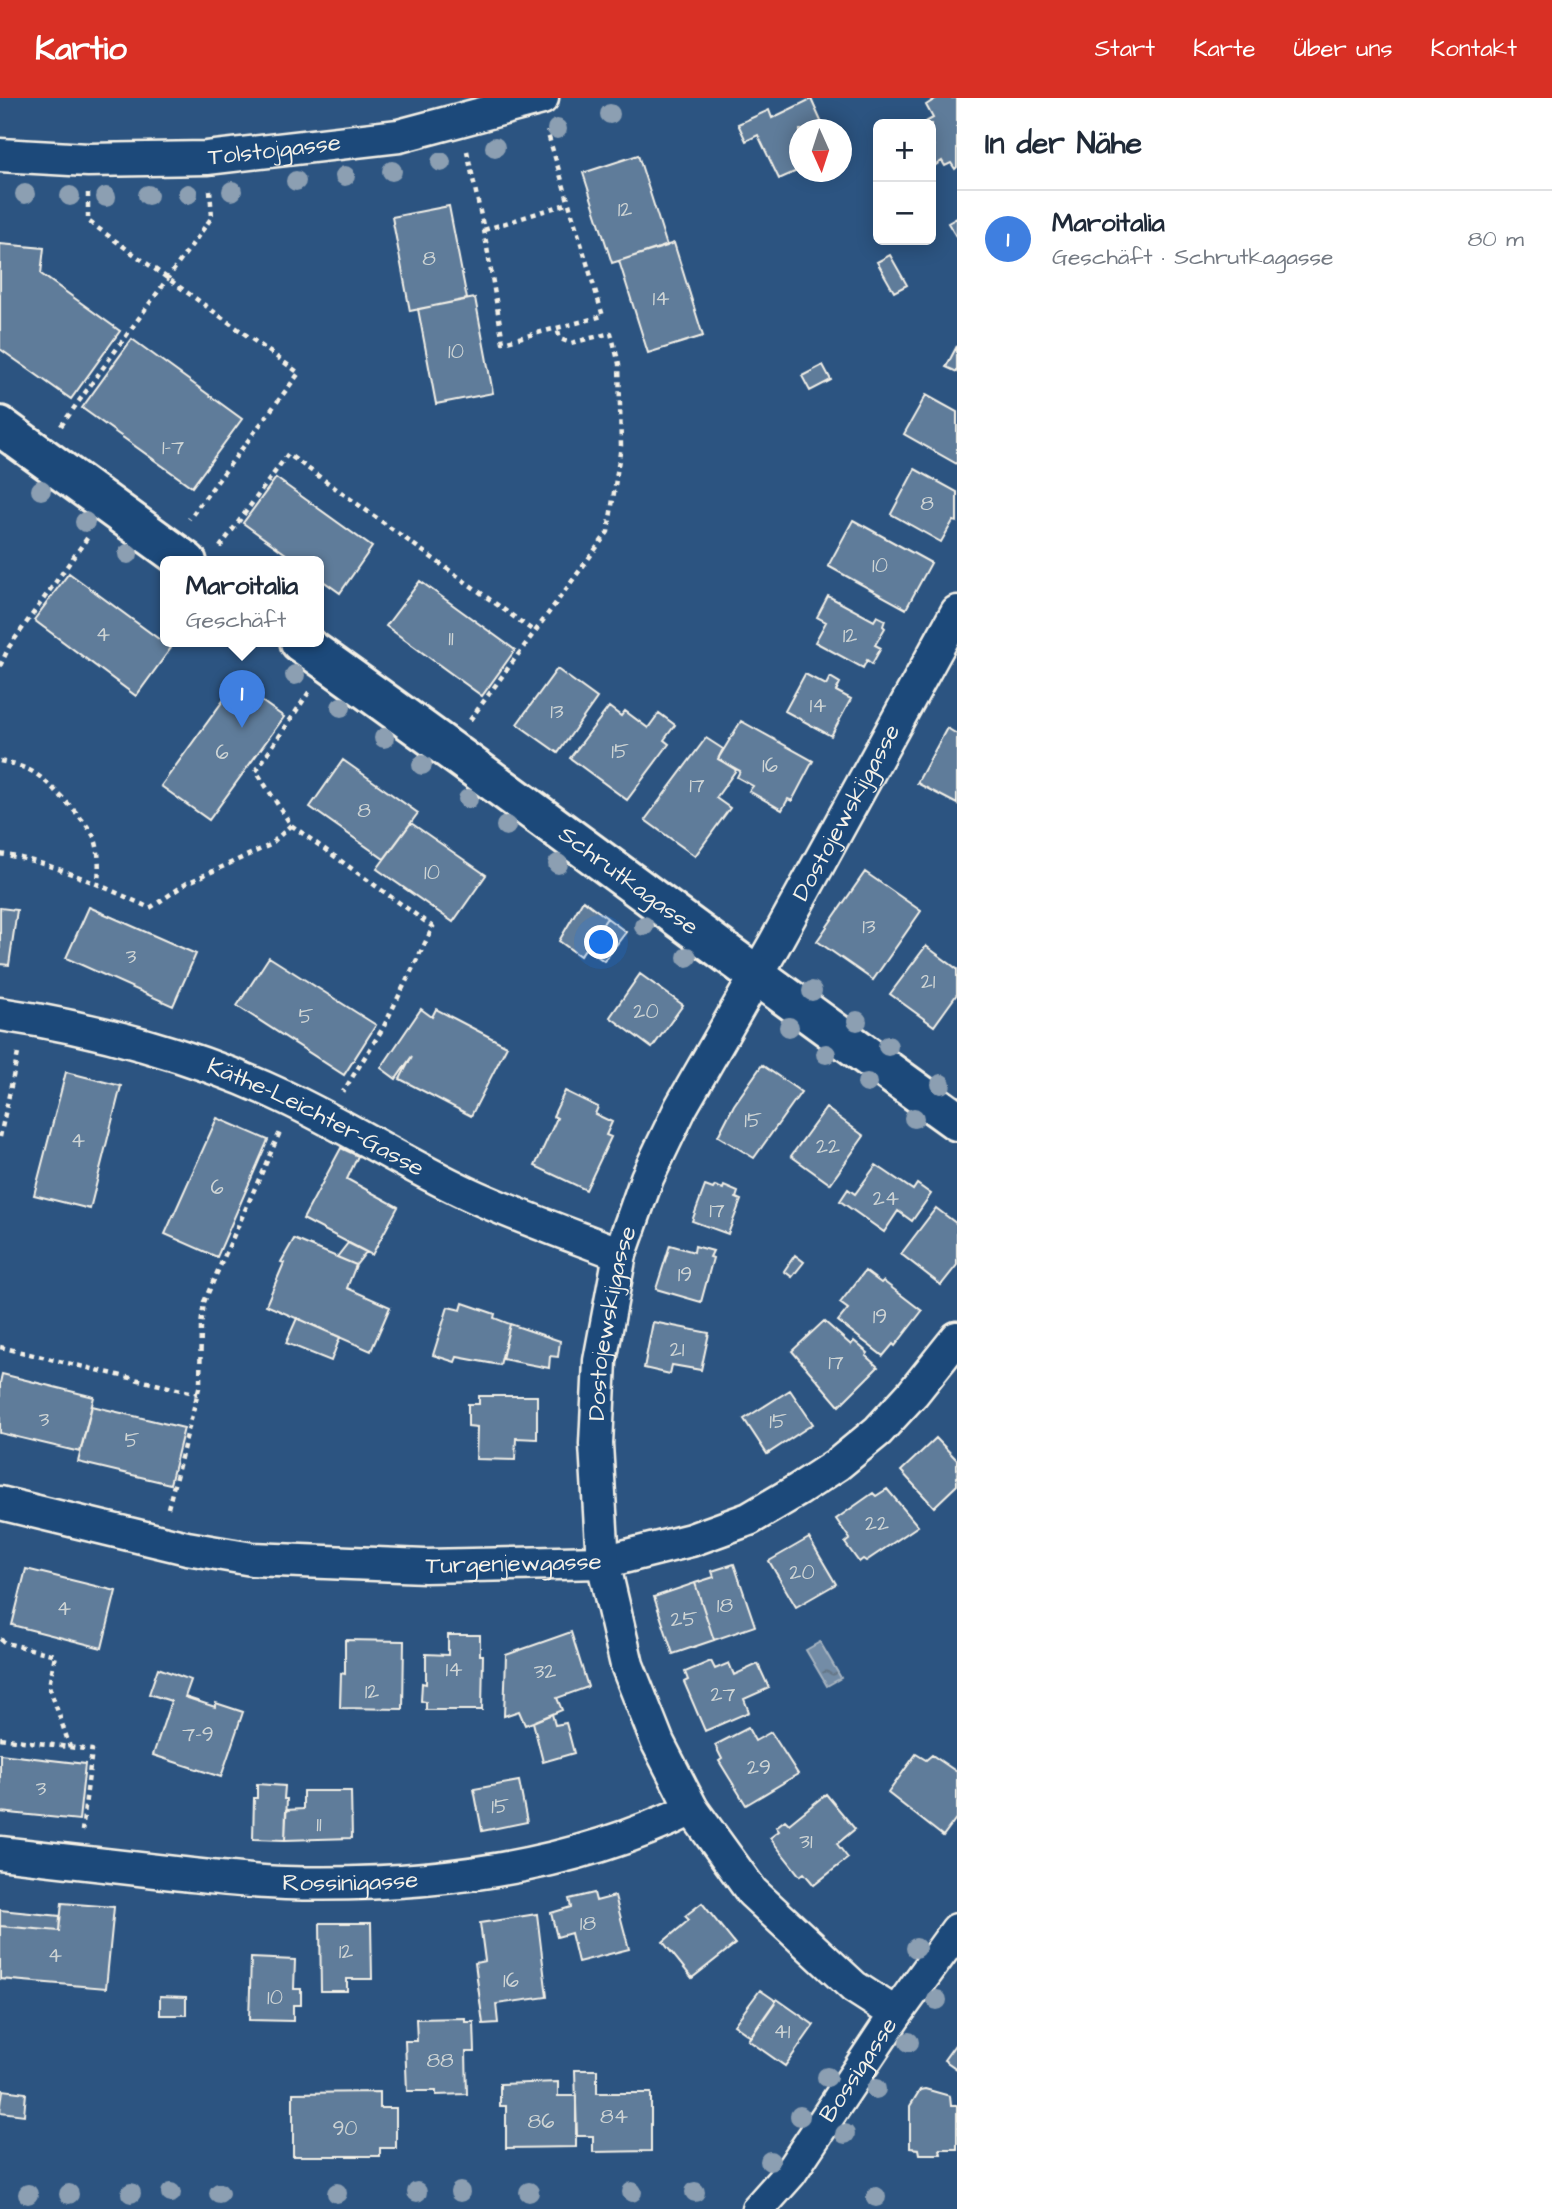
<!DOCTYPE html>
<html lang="de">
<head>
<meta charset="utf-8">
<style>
  body { margin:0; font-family:"Architects Daughter",sans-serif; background:#f6f6f7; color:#1f2937 }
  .controls { position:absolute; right:21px; top:21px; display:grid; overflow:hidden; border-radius:10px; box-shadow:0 4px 18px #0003 }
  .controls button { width:63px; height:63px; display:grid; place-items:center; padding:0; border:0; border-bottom:2px solid #e0e1e3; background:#fff; color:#1f2937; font:35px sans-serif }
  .compass { position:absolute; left:789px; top:21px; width:63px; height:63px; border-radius:50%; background:#fff; box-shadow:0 4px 18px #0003; rotate:177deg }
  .you { position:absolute; left:602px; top:845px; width:24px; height:24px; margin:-18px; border:5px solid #fff; border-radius:50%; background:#1a73e8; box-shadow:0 0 0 10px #1a73e833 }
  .badge { display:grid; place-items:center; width:46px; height:46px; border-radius:50%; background:#d93025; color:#fff; font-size:23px; font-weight:700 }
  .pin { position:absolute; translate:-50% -58px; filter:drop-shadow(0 2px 4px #0008) }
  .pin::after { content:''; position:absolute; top:37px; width:24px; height:21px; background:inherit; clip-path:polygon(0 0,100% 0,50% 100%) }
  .popup { position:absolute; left:160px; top:458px; width:164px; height:91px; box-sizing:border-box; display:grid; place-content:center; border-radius:10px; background:#fff; filter:drop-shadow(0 2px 5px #0005); font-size:23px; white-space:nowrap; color:#747a83 }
  .popup b { font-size:26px; color:#1f2937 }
  .popup::after { content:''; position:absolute; left:50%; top:100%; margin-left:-14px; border:14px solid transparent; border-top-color:#fff }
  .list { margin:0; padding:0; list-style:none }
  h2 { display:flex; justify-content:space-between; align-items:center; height:91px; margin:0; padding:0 28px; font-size:30px }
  h2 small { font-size:23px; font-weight:400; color:#747a83 }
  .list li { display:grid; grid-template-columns:46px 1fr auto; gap:21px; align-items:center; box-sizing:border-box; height:98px; padding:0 28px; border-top:2px solid #e0e1e3 }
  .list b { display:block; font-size:26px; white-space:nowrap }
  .list p { margin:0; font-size:23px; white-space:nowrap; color:#747a83 }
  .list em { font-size:23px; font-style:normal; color:#747a83 }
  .map { position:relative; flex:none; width:957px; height:2111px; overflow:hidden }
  header { display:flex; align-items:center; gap:42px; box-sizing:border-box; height:98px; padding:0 35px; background:#d93025; color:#fff }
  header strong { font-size:33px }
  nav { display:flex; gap:38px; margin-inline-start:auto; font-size:24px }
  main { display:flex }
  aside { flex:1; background:#fff }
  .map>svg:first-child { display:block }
</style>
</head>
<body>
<header>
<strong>Kartio</strong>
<nav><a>Start</a><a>Karte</a><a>Über uns</a><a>Kontakt</a></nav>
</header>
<main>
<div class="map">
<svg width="957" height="2111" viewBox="0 0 957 2111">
  <defs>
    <pattern id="water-ripples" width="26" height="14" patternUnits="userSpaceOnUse" patternTransform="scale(1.75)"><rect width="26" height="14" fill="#738ca6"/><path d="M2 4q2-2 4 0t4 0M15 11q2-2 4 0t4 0" fill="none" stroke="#647484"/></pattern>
  </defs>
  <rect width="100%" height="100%" fill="#2c5481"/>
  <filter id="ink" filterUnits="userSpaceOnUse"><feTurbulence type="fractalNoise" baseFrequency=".0143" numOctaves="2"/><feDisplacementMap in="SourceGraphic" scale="14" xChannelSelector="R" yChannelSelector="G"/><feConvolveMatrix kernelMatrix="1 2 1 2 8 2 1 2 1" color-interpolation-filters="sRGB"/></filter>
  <g filter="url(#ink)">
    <path fill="url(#water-ripples)" stroke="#a7b4c0" stroke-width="2" d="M820,1544L841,1580L827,1588L806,1552Z"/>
    <path fill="#5e7b9a" stroke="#f4f1e8" stroke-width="2" d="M937,0H957V69L955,71L951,65L945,68L942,63L931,70V51L934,49L931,43V26H922L933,20L926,7Z
      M811,1L825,32H800V56L791,60L797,73L779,81L758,37L746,43L738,26L769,12L772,20Z
      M638,57L667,148L612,165L583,75Z
      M449,108L467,201L410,213L392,119Z
      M957,120V140L948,125Z
      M674,145L703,238L648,255L619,163Z
      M0,146L44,150L41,176L120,233L71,301L0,251Z
      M890,157L907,187L894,194L877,164Z
      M475,200L493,295L436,306L418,211Z
      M132,241L242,321L192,389L82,310Z
      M957,248V274L946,269Z
      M823,267L831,282L810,293L802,278Z
      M926,297L957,314V366L904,336Z
      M915,371L957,394V424L953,423L941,444L891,416Z
      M276,380L372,449L340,495L319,480V464H297L243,425Z
      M853,422L931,465L906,511L828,468Z
      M69,475L171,550L136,598L34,522Z
      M420,483L515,552L482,598L386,528Z
      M828,498L874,523L877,518L885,522L883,528L885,530L875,547L881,550L872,566L867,562L863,570L815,544L826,524L817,519Z
      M557,571L597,600L558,655L517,626Z
      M805,576L826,587L830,579L840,585L836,593L851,601L831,638L785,613Z
      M236,585L284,619L209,722L161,688Z
      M609,609L621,618L625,613L648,630L659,615L675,627L664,642L669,646L627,702L570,660Z
      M741,623L813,663L792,703L788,701L782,712L749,693L753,688L737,679L740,673L718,661Z
      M947,630L957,636V706L917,685Z
      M706,640L723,651L718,661L736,672L716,700L730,710L695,758L645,722Z
      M343,662L418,715L384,761L310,709Z
      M411,725L486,777L453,824L377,771Z
      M865,774L921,813L873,882L817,843Z
      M583,802L607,820L580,858L559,843Z
      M89,809L196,856L173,908L66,860Z
      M0,810L17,812L9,867L0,866Z
      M607,820L626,834L604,863L586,850Z
      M926,848L957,871V896L934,928L890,896Z
      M269,859L376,927L344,977L237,908Z
      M640,876L683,907L652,950L610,919Z
      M421,911L432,919L436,911L507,948L471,1018L400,981L412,958L396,981L381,970Z
      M762,967L801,994L754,1060L718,1038L734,1007Z
      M66,974L121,988L90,1111L34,1097Z
      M565,993L598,1009L595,1016L612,1024L606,1037L611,1039L586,1092L535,1068L557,1020L553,1018Z
      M826,1010L864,1038L830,1086L791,1058Z
      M217,1020L268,1042L217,1159L165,1136Z
      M341,1050L358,1058L347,1081L398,1109L372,1157L303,1121Z
      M876,1067L913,1092L917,1086L931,1096L912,1123L898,1113L884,1134L840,1103L848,1091L855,1096Z
      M705,1088L713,1091L715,1088L723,1091L724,1088L738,1094L736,1100L741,1102L728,1136L692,1123Z
      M936,1110L957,1126V1167L941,1187L901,1156Z
      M294,1141L356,1167L347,1190L390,1209L371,1253L266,1207L284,1165L281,1164Z
      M348,1145L366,1154L356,1167L337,1159Z
      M670,1147L694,1154L695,1148L713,1153L710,1159L713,1160L701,1204L656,1191Z
      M795,1157L804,1164L792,1179L784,1173Z
      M865,1173L881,1185L883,1183L922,1213L895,1248L893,1246L883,1258L838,1223L848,1211L840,1205Z
      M463,1205L495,1216L494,1220L510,1226L500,1267L457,1259L455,1264L433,1257L448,1209L461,1212Z
      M297,1220L340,1239L331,1263L286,1245Z
      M824,1223L851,1247L854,1243L868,1255L866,1258L878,1269L839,1308L792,1253Z
      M653,1224L709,1235L701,1272L672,1267L670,1276L644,1270Z
      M510,1226L560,1243L558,1259L550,1258L549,1270L502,1261Z
      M2,1276L94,1299L80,1354L0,1335V1285Z
      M790,1292L813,1326L767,1356L744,1321Z
      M479,1298H537V1341L516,1340L515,1362L476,1361L477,1329L468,1328V1306H479Z
      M92,1308L184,1330L170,1386L78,1364Z
      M936,1340L957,1362V1387L934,1409L901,1373Z
      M887,1391L918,1428L866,1463L863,1461L859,1464L845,1445L850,1441L836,1421L873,1395L876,1398Z
      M809,1440L836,1486L796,1509L769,1463Z
      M734,1466L755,1528L714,1542L695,1485L714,1479L712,1473Z
      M26,1471L116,1493L102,1550L12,1527Z
      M695,1485L714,1542L673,1556L654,1499Z
      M571,1534L588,1589L557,1600L562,1612L533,1624L525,1627L519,1613L504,1618L506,1557Z
      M448,1537H480V1557H483L482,1612H426V1604L421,1603L422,1585L426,1586V1556L448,1557Z
      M345,1542L404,1543L403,1611L340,1610L341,1575L345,1576Z
      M711,1563L715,1571L729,1565L734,1577L758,1566L769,1590L744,1601L749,1614L705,1633L684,1584L688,1582L685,1574Z
      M158,1570L191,1582L185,1599L215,1609L216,1605L243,1614L221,1679L153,1657L171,1603L149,1596Z
      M552,1616L555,1627L566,1625L574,1655L543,1664L533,1624Z
      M748,1630L755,1643L771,1634L798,1676L746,1707L719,1663L722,1661L715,1647Z
      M0,1656L85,1666L79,1722L0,1714Z
      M916,1656L926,1662L932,1657L957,1674V1719L943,1738L888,1695Z
      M519,1683L527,1724L482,1733L474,1691Z
      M257,1686L285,1688L284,1701H287L285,1742L253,1741L254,1700H257Z
      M303,1693H351L352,1740L285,1742L286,1712L303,1711Z
      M826,1696L855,1731L837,1746L848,1760L814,1787L804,1775L800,1778L770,1740L779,1733L776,1729L785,1722L789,1726Z
      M594,1795L596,1803L615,1798L629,1851L578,1864L571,1835L557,1839L551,1815L571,1809L569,1801Z
      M62,1805L114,1809L106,1890L0,1881V1828L59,1833Z
      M702,1805L735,1846L692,1880L663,1844L689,1822L685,1818Z
      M0,1812L60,1818L59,1833L0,1828Z
      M537,1816L547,1899L496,1906L498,1925L483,1926L475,1865L485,1863L480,1825Z
      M320,1825H371L372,1881H347V1893H321Z
      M251,1860L295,1862L294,1891H301V1907H293V1923L249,1922Z
      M760,1892L776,1903L751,1939L734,1927Z
      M160,1898L186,1899V1917H160Z
      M777,1901L814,1927L785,1968L748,1942Z
      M465,1920V1924H474L475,1954H466L467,1996L436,1997V1993H407L405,1943H417L416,1921Z
      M957,1944V1971L944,1962Z
      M575,1972H597V1995H651V2053L593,2054V2038H577Z
      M558,1984V1998H576V2049L506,2050V2008H500V1986Z
      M925,1991L950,1998L951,2008H957V2051H940L941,2056H920L919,2051L910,2050V2008L920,1992Z
      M3,1992L26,1995L24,2017L0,2014Z
      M380,1994V2010H396V2050H380V2058H293V1995Z"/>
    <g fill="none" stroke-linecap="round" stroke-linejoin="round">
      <defs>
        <g id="minor">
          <path id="s1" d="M0,57L88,62L207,60L399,38L542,0"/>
          <path id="s2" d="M0,916C95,930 197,958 284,999C346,1028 405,1066 467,1095C516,1118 569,1136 620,1156"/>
          <path id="s3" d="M0,1405L187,1450L252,1461L425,1468L603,1464L691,1442L749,1421L798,1392L838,1366L878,1333L913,1295L957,1240"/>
          <path id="s4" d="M0,1755C58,1762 116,1768 174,1775C211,1779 248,1784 285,1785C423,1789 567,1772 692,1711"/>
          <path id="s5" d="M896,1916L854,1889L752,1794L692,1711L658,1645L627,1567L603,1464L596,1346L600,1263L620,1156L647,1080L681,1009L774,847L957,514"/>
          <path id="s6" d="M758,2111L790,2075L896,1916L957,1832"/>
        </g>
        <g id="tertiary">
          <path d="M0,328L187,464"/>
          <path id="s7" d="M300,544C521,701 737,865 957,1023"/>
        </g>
      </defs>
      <use href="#minor" stroke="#f4f1e8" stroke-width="37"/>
      <use href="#tertiary" stroke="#f4f1e8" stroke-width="44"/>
      <path stroke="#f4f1e8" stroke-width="4.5" stroke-dasharray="5 5" stroke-linecap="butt" d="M467,53L484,132L503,244L603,218L547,33
        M88,95V123L299,275L189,421
        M484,132L569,105
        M61,328L212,119L210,92
        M220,449L288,356L535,534
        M0,568L9,549L88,439
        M309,594L256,673L291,727L433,829L383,930L343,994
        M470,622L608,434L621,348L619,266L611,235L571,245L560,241L557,230
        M0,663C12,666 26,669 36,676C51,686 84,721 93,737C100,750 99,770 98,785
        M0,756C52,764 102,788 150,810L187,785L270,747L291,727
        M0,1039L19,951
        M0,1249L198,1296
        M168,1410L200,1286L201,1228L204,1204L280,1034
        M0,1541L6,1545L55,1557L49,1588L70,1649
        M0,1640L92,1652L82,1733"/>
      <use href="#minor" stroke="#1f4a7a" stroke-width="32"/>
      <use href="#tertiary" stroke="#1f4a7a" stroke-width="38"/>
    </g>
    <g fill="#8c9fb2">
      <circle cx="610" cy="16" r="10"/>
      <circle cx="557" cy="31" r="10"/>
      <circle cx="495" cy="49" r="10"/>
      <circle cx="441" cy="64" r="10"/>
      <circle cx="392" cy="73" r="10"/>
      <circle cx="345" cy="78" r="10"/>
      <circle cx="296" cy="83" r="10"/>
      <circle cx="232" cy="93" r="10"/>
      <circle cx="25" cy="96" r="10"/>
      <circle cx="188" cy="96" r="10"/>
      <circle cx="148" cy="97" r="10"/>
      <circle cx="70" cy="98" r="10"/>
      <circle cx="106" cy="99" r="10"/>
      <circle cx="41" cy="392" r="10"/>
      <circle cx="85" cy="424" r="10"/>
      <circle cx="128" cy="456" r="10"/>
      <circle cx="295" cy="577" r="10"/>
      <circle cx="341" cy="609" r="10"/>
      <circle cx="384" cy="640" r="10"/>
      <circle cx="422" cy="667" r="10"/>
      <circle cx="468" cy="701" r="10"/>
      <circle cx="506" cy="728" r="10"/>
      <circle cx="558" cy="766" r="10"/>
      <circle cx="644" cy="828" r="10"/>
      <circle cx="687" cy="859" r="10"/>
      <circle cx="812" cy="893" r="10"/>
      <circle cx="857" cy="923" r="10"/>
      <circle cx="789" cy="929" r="10"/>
      <circle cx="888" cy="948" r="10"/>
      <circle cx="826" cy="956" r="10"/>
      <circle cx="867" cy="985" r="10"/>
      <circle cx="941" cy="986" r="10"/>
      <circle cx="914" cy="1020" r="10"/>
      <circle cx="916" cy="1850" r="10"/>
      <circle cx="937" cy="1902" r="10"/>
      <circle cx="909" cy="1944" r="10"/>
      <circle cx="827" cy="1979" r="10"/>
      <circle cx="876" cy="1991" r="10"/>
      <circle cx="800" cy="2018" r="10"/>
      <circle cx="845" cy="2036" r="10"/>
      <circle cx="770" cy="2063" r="10"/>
      <circle cx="417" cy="2094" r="10"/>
      <circle cx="460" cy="2094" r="10"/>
      <circle cx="529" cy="2094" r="10"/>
      <circle cx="632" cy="2094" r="10"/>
      <circle cx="695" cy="2094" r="10"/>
      <circle cx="131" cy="2095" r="10"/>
      <circle cx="171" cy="2095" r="10"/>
      <circle cx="219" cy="2095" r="10"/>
      <circle cx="337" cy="2095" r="10"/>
      <circle cx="28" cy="2096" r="10"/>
      <circle cx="69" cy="2096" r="10"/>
      <circle cx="876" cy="2099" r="10"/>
    </g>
  </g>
  <g text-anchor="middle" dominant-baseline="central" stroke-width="7" stroke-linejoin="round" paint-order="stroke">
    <g font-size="21" fill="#ced4d4">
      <text x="625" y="111">12</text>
      <text x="429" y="160">8</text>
      <text x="661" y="200">14</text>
      <text x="456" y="253">10</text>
      <text x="173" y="349">1-7</text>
      <text x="927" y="405">8</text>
      <text x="880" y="467">10</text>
      <text x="103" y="536">4</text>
      <text x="850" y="537">12</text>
      <text x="451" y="540">11</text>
      <text x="818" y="607">14</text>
      <text x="557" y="613">13</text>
      <text x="620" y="653">15</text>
      <text x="222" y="654">6</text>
      <text x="770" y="667">16</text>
      <text x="697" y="687">17</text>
      <text x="364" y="712">8</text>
      <text x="432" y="774">10</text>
      <text x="869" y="828">13</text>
      <text x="131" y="858">3</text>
      <text x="928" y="883">21</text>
      <text x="646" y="913">20</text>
      <text x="306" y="918">5</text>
      <text x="753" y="1022">15</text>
      <text x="78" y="1042">4</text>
      <text x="828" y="1048">22</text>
      <text x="217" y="1089">6</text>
      <text x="886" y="1100">24</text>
      <text x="717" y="1112">17</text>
      <text x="685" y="1176">19</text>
      <text x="880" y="1218">19</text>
      <text x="677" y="1251">21</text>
      <text x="836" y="1264">17</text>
      <text x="44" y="1321">3</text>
      <text x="778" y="1323">15</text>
      <text x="132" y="1342">5</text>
      <text x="877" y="1425">22</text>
      <text x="802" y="1474">20</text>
      <text x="725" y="1507">18</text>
      <text x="64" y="1510">4</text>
      <text x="684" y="1521">25</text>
      <text x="454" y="1571">14</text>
      <text x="545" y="1573">32</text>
      <text x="372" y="1593">12</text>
      <text x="723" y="1596">27</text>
      <text x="198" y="1636">7-9</text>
      <text x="759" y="1669">29</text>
      <text x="41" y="1690">3</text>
      <text x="500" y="1708">15</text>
      <text x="319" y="1726">11</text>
      <text x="806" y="1743">31</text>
      <text x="588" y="1825">18</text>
      <text x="346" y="1853">12</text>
      <text x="55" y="1857">4</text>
      <text x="511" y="1882">16</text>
      <text x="275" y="1899">10</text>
      <text x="782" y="1933">41</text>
      <text x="440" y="1962">88</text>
      <text x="614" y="2018">84</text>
      <text x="541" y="2023">86</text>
      <text x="345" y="2030">90</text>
    </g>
    <g font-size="24" fill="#f4f1e8" stroke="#1f4a7a">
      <text stroke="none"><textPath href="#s1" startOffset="275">Tolstojgasse</textPath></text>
      <text stroke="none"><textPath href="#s5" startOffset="1363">Dostojewskijgasse</textPath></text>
      <text stroke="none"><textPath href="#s7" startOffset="406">Schrutkagasse</textPath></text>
      <text stroke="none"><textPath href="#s2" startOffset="334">Käthe-Leichter-Gasse</textPath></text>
      <text stroke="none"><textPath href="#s5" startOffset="796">Dostojewskijgasse</textPath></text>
      <text stroke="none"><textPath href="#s3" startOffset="520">Turgenjewgasse</textPath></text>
      <text stroke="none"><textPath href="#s4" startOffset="352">Rossinigasse</textPath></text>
      <text stroke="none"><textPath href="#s6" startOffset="172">Bossigasse</textPath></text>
    </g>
  </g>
</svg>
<div class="controls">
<button>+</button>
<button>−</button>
</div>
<svg class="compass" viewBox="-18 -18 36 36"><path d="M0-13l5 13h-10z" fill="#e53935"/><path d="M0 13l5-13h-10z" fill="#747a83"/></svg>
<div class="you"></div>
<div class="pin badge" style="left:242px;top:630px;background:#3f7fe0">1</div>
<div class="popup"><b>Maroitalia</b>Geschäft</div>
</div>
<aside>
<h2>In der Nähe<small></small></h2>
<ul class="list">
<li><span class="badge" style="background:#3f7fe0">1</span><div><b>Maroitalia</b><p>Geschäft · Schrutkagasse</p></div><em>80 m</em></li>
</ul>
</aside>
</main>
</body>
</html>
